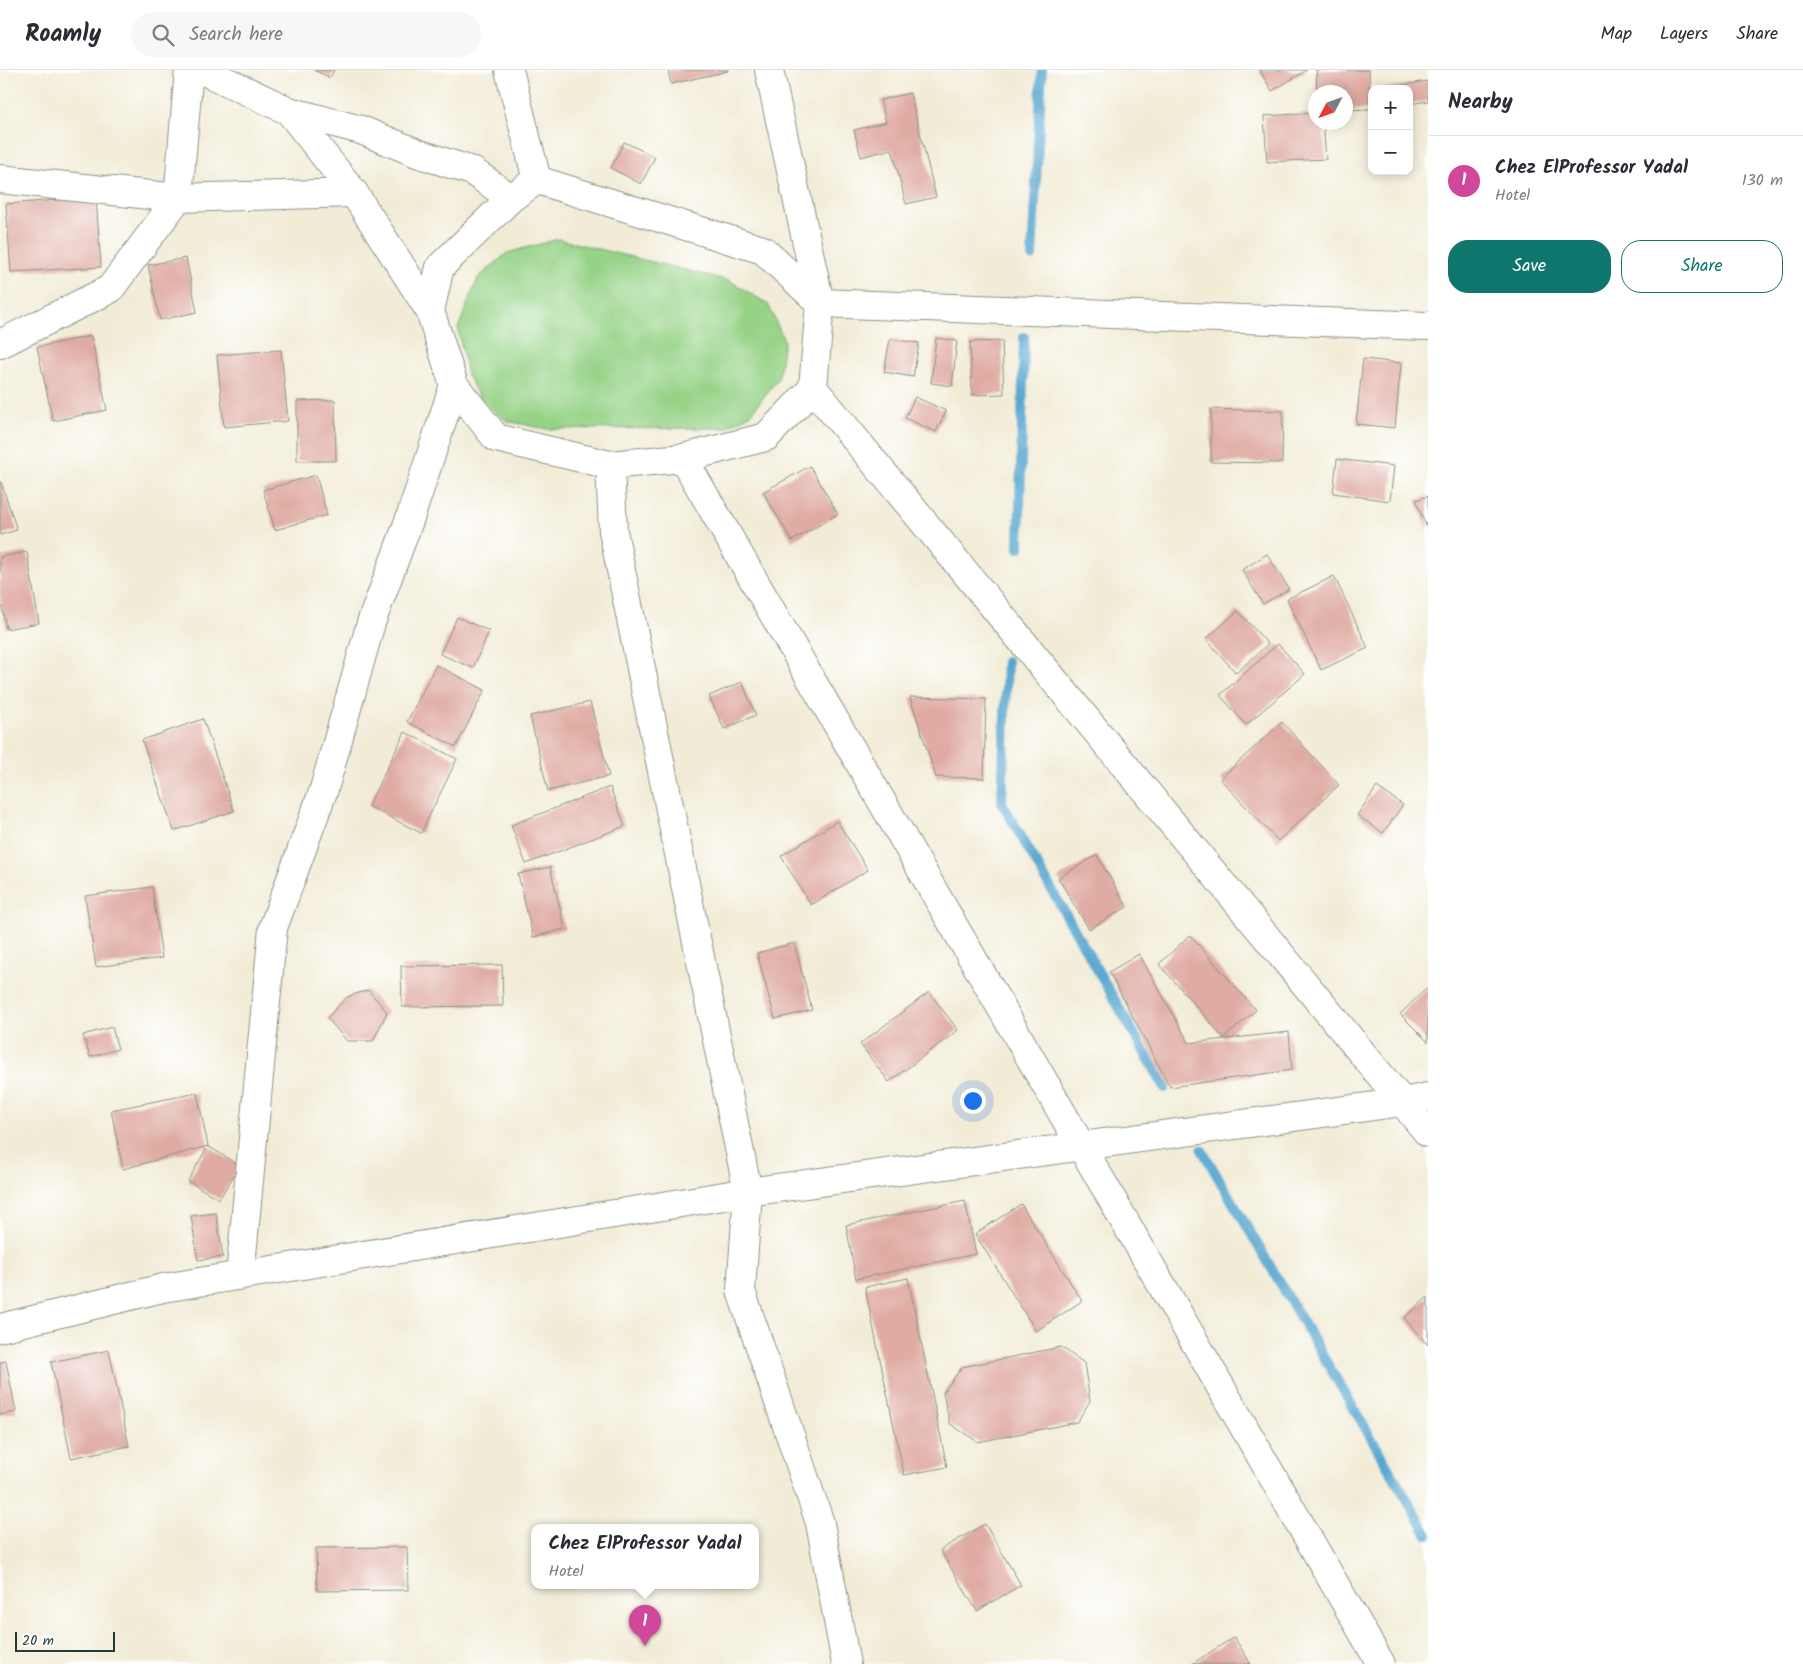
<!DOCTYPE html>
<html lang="en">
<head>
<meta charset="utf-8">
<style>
  body { margin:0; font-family:Kalam,sans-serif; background:#f7f7f7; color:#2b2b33 }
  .controls { position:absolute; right:15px; top:15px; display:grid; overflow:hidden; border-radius:10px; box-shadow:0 2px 12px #0003 }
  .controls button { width:45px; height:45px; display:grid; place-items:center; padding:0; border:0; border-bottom:1px solid #e1e1e2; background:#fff; color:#2b2b33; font:25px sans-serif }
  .compass { position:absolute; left:1308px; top:15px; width:45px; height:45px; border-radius:50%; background:#fff; box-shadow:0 2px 12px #0003; rotate:229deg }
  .scale { position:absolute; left:15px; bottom:12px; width:100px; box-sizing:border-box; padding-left:5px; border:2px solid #1f3d34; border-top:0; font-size:14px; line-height:18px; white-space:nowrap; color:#1f3d34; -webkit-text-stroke:4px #fff; paint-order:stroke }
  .you { position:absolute; left:972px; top:1030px; width:18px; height:18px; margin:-12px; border:4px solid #fff; border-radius:50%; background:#1a73e8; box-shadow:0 0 0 8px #1a73e833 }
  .badge { display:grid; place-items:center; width:32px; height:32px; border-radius:50%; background:#0f766e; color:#fff; font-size:16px; font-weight:700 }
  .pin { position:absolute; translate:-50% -41px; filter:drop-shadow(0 1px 2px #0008) }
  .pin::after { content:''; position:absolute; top:26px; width:18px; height:15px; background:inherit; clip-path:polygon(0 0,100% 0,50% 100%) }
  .popup { position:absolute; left:531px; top:1454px; width:228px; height:65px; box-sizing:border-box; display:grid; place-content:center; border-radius:10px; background:#fff; filter:drop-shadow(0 1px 4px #0005); font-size:16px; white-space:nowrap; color:#7c7c81 }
  .popup b { font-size:19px; color:#2b2b33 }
  .popup::after { content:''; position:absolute; left:50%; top:100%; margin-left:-10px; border:10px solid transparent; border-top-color:#fff }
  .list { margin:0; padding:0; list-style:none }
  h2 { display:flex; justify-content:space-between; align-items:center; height:65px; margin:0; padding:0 20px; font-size:21px }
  h2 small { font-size:16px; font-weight:400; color:#7c7c81 }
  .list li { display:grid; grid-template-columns:32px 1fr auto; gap:15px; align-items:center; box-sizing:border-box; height:90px; padding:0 20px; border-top:1px solid #e1e1e2 }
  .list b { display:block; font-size:19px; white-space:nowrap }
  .list p { margin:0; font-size:16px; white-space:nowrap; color:#7c7c81 }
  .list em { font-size:16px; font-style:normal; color:#7c7c81 }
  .actions { display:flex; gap:10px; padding:15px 20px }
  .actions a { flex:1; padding:11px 0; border:1px solid #0f766e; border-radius:20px; text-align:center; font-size:18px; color:#0f766e }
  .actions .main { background:#0f766e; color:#fff }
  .icon { flex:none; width:28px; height:28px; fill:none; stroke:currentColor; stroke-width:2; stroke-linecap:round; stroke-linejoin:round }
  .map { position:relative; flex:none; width:1428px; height:1594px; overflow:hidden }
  header { display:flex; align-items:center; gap:30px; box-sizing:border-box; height:70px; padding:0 25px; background:#fff; border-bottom:1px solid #e1e1e2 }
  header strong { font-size:24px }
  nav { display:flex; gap:28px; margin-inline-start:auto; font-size:18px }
  .search { width:350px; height:45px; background:#f7f7f7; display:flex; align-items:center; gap:12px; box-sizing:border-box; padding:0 18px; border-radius:28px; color:#7c7c81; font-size:19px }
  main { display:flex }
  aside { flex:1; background:#fff }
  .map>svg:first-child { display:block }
</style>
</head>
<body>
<header>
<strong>Roamly</strong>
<div class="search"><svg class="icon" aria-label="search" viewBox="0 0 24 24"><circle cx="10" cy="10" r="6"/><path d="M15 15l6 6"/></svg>Search here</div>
<nav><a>Map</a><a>Layers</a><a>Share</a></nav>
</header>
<main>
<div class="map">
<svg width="1428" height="1594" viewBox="0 0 1428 1594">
  <rect width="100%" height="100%" fill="#fff"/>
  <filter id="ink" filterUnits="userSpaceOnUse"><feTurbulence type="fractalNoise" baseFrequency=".02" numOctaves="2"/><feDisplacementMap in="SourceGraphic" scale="10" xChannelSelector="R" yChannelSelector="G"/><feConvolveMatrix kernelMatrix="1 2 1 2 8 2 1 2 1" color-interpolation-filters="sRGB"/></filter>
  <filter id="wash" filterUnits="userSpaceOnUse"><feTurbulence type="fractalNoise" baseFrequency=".0096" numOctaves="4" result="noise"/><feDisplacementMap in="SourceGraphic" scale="20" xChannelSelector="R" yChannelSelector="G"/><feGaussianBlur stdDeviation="1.12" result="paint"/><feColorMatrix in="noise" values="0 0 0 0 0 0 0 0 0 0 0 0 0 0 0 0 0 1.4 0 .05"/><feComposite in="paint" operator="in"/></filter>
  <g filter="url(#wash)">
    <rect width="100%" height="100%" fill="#f2ecd7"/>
    <path fill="#96d387" stroke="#5a885e" d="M558,169L730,211L768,234L784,270L779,307L750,345L725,358L546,359L507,351L481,330L467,305L458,258L478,208L507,183Z"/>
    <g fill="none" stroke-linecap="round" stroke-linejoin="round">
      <path stroke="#54a5cf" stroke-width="10" d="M1032,186L1042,0
        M1019,478L1024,267
        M1007,591L1002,733L1165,1018
        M1202,1080L1428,1465"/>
    </g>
    <g id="blocks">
      <path fill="#dfaba2" d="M314,0H334L330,8Z
        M668,0H728V1L671,14Z
        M1259,0H1307L1272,21Z
        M1316,0H1369L1370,39L1346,40V22H1317Z
        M1427,11L1428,31L1409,34V19H1378Z
        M910,23L936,127L906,134L892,79L861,87L854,60L886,52L880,30Z
        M1316,43V52H1323L1326,89L1267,92L1264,46Z
        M624,72L655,87L641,114L611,98Z
        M96,127L101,197L11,202L6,134Z
        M186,188L197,242L160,250L148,195Z
        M91,266L107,340L53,351L37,277Z
        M936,268L957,271L952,316L931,313Z
        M890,269L919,273L913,307L884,302Z
        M1002,271L1004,324L972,325L970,272Z
        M281,280L288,351L224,357L217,285Z
        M1363,289L1401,293L1395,358L1356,354Z
        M915,327L946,341L936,362L905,348Z
        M335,330L336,391H297V331Z
        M1211,339L1283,341L1282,393L1211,392Z
        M1337,389L1394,396L1390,431L1333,423Z
        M810,396L838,444L792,471L763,422Z
        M316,405L327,445L275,460L263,420Z
        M0,412H1L17,460L0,465Z
        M1428,426V461L1416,430Z
        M27,482L39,553L6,559L0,526V487Z
        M1267,484L1289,519L1263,534L1242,500Z
        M1334,506L1368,578L1321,600L1287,529Z
        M1238,541L1268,574L1236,603L1206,569Z
        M457,547L489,561L473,598L440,584Z
        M1278,574L1305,604L1246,655L1220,625Z
        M436,595L485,620L456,677L407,652Z
        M742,612L756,645L724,659L709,626Z
        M910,627L986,629L984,708L936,707Z
        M590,632L609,706L548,721L530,646Z
        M203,649L234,741L174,761L142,670Z
        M1282,652L1339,715L1278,771L1220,709Z
        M405,662L457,689L421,763L368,736Z
        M610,717L625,756L526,794L511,755Z
        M1377,717L1403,735L1383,763L1357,745Z
        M837,751L868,800L811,835L781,786Z
        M1097,785L1127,837L1089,859L1058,808Z
        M550,797L565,859L533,867L518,804Z
        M152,817L162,888L96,897L85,826Z
        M1190,865L1256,940L1224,968L1159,894Z
        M794,873L812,940L775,949L757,883Z
        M1139,884L1189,973L1289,962L1292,1000L1170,1017L1109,902Z
        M502,895L503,936L402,937L401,896Z
        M1428,917V972L1400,944Z
        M368,920L387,942L373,971H347L327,948L347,927Z
        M929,922L958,960L889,1012L860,974Z
        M112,957L118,979L90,987L83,965Z
        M197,1023L208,1076L123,1099L111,1040Z
        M208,1076L240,1096L219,1129L188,1111Z
        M965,1131L976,1184L856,1209L846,1155Z
        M1021,1134L1082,1231L1036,1261L975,1164Z
        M216,1143L223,1187L198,1190L191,1146Z
        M908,1208L947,1397L904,1405L865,1217Z
        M1428,1227V1275L1404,1248Z
        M1061,1277L1084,1293L1090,1331L1077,1352L978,1372L950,1354L943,1323L962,1297Z
        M109,1280L129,1376L71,1388L51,1292Z
        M6,1291L16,1342L0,1345V1292Z
        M985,1454L1021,1515L977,1541L940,1480Z
        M407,1477L408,1520L317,1521L316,1478Z
        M1234,1567L1251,1594H1192Z"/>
    </g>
  </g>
  <g filter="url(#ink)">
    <use href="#blocks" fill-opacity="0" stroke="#889486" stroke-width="1"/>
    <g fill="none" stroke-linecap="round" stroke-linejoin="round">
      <defs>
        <path id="minor" d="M509,0L537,110
          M769,0L820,233L1428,256
          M0,109L178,128L354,123
          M0,274L110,219L178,128L189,0
          M683,388L1381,1594
          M610,395L613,461L748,1122L741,1221L820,1453L846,1594
          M240,1206L273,858L324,719L371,553L410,448L454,315
          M0,1258L163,1218L748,1122L1403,1032L1428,1027"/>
        <path id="tertiary" d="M202,0L289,41L361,60L417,83L472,101L511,128
          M289,41L354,123L430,241
          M537,110L763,180L820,233L813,318L766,367L683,388L610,395L496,368L454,315L430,241L440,197L511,128Z
          M813,318L1428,1063"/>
      </defs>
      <use href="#minor" stroke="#889486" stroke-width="30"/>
      <use href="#tertiary" stroke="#889486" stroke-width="30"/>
      <use href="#minor" stroke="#fff" stroke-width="28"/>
      <use href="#tertiary" stroke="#fff" stroke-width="28"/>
    </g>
  </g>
</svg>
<div class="controls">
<button>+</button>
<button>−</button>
</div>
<svg class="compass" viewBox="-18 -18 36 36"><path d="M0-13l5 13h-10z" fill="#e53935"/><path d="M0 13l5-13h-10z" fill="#7c7c81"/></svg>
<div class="scale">20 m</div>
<div class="you"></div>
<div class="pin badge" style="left:645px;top:1576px;background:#d1479c">1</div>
<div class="popup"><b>Chez ElProfessor Yadal</b>Hotel</div>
</div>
<aside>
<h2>Nearby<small></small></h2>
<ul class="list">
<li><span class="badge" style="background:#d1479c">1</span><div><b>Chez ElProfessor Yadal</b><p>Hotel</p></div><em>130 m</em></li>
</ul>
<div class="actions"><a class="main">Save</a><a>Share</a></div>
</aside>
</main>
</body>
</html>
